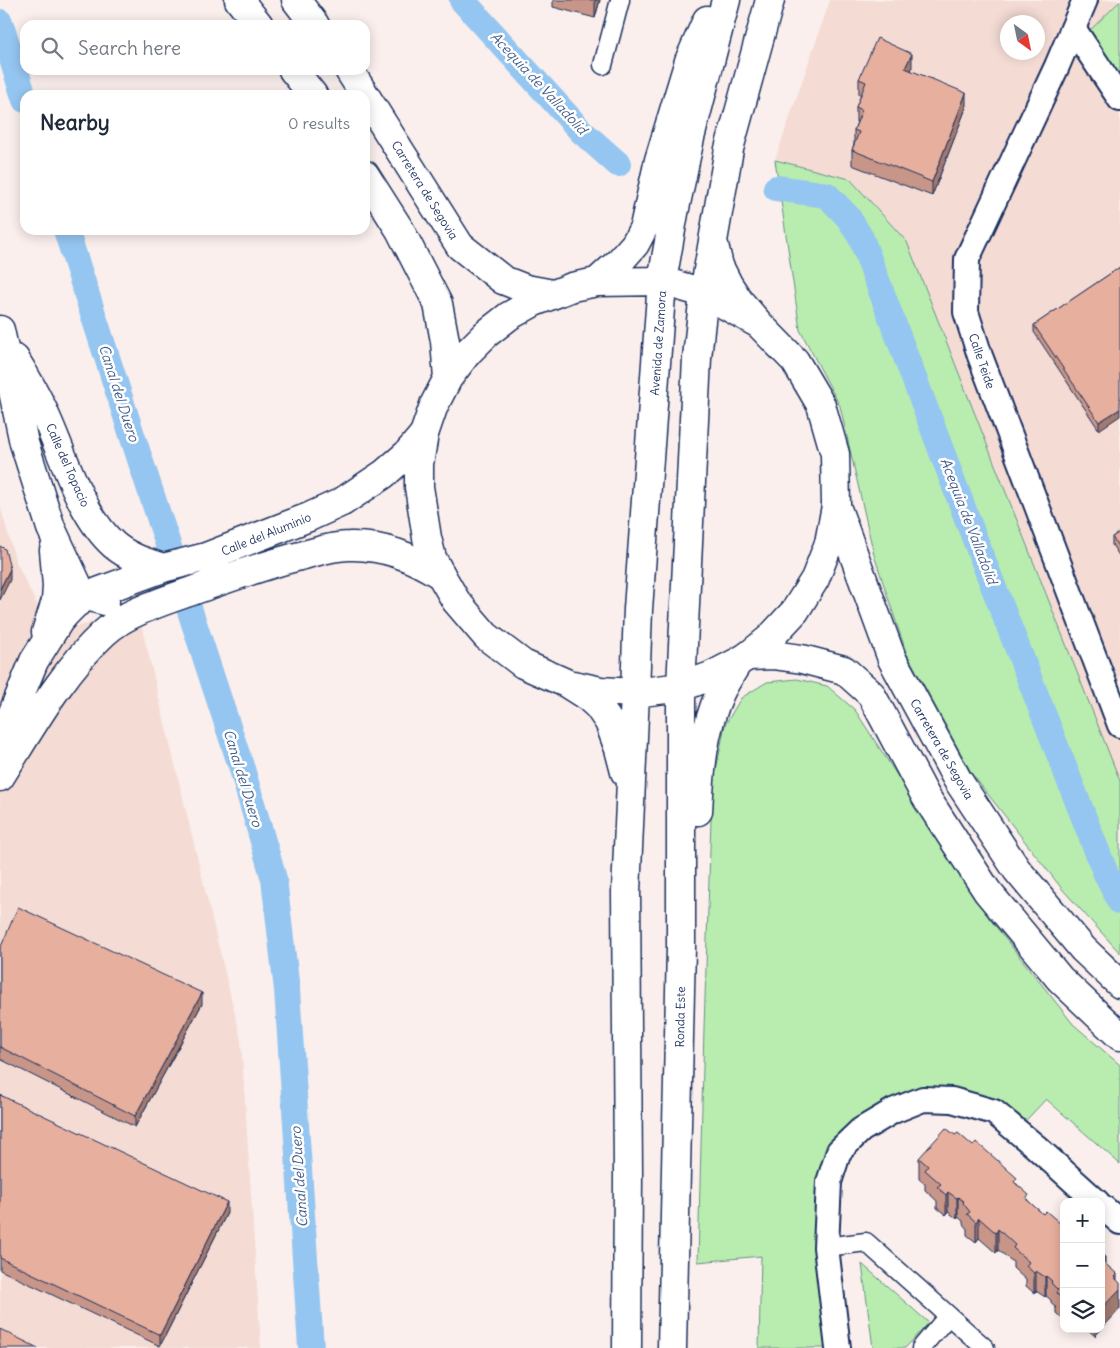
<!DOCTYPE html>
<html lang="en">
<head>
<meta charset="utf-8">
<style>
  body { margin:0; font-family:Delius,sans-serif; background:#f2f2f3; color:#1f2937 }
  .controls { position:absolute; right:15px; bottom:15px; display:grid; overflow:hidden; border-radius:10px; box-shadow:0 2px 12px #0003 }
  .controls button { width:45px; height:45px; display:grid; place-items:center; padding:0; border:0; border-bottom:1px solid #e0e1e3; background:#fff; color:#1f2937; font:25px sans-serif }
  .compass { position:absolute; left:1000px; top:15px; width:45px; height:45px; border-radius:50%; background:#fff; box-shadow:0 2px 12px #0003; rotate:147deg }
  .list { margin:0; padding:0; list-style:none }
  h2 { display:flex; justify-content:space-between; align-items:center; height:65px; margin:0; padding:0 20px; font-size:21px }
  h2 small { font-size:16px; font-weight:400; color:#747a83 }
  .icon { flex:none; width:28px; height:28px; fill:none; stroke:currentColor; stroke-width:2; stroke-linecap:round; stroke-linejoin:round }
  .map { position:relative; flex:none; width:1120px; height:1348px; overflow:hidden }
  .search { position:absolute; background:#fff; box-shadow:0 2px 12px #0003; left:20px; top:20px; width:350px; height:55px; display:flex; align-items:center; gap:12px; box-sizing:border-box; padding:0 18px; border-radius:15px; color:#747a83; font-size:19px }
  .panel { position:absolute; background:#fff; box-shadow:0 2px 12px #0003; left:20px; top:90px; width:350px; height:145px; border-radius:15px }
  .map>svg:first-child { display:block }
</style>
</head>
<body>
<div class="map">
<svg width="1120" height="1348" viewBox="0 0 1120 1348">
  <rect width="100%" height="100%" fill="#faefec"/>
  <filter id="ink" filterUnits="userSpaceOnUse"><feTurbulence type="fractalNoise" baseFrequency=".02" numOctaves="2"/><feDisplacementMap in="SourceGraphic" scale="10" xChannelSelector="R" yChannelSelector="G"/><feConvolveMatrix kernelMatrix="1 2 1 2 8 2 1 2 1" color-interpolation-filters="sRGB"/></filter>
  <g filter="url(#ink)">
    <path fill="#f4dcd5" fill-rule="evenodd" d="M830,0H1120V781L907,242L850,179L775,160ZM1008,22H1038V52H1008Z
      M0,505L16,562L51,633L138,611L241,1039L261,1348H0Z"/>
    <path fill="#b8edaf" stroke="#6a8e86" d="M1120,1V99L1081,39Z
      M775,160L850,179L907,242L1120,781V953L1063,890L972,774L906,652L874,555L840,406L800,330Z
      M797,679L827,686L855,710L989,918L1073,1024L1120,1065V1164L1046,1099L1016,1131L952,1100L861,1130L829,1182L838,1348H759L761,1256L698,1262L704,1028L712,790L725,725L741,698L767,682Z
      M862,1264L929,1323L905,1348H873Z"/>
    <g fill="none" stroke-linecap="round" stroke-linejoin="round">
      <path stroke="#95c6f1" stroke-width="26" d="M462,0L581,131L618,164
        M0,22L25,100
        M776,188L827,195L848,217L861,238L974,537L1106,874L1120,902
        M66,230L132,435L242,769L274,879L287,990L311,1348"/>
      <defs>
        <path id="pedestrian" d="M603,65L620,0
          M826,1247L866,1242L985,1348
          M921,1348L948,1316"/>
        <path id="minor" d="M1085,0L1057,66L967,259L966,312L980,356L1120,725
          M1073,28L1120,99
          M1101,1206L1120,1222
          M838,1348L826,1247L829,1182L839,1151L861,1130L893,1111L923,1099L952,1100L994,1112L1035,1146L1097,1202"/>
        <path id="tertiary" d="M0,330L24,443L51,528L78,586L87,596L105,601
          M15,359C26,378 38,397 46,417C64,457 81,516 114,545C128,557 145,562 163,568
          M46,632L56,601L57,586L54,550
          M0,744L34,661L59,621L66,613L75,604L87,596L103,590L163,568L206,557L309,517L342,502L384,474L407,454L424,434
          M0,777C31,728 61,673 104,633C114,624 127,616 139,611C156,603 175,597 192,591C228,578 264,565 300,556C316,552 332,546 349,546C384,545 412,557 441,575"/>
        <path id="primary" d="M836,506L892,659L957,779L1017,870L1083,949L1120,984
          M748,656L773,655L802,659L844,670L871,694L926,797L987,891L1060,979L1120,1036"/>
        <path id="trunk" d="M239,0L259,25
          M296,0L315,25
          M293,70L313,95
          M349,70L460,246L503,280L526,289L553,294
          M365,175L400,230L438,304L445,341L448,378
          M597,282L620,261L635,244L644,227L659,160L689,61L707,20
          M573,685L600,691L635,693L681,687L711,676L738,662L748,656L769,639L795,611L815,579L829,543L836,506L835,454L821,405L795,361L759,324L739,301L728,284L719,266L714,245
          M625,772L619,749L609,722L598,706L588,697L566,683L523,664L486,636L456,601L441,575L432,558L427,538L419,487V464L424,434L434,405L448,378L467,353L486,334L509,316L534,302L572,287L597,282L662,281L704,293L759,324
          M698,811C700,771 703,730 720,693C725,682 732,672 738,662
          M627,1348L628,1174L626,892L635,693L638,609L662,281L674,213L690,138L726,0
          M672,1348L681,947V687L697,358L704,293L729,149L770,0"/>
      </defs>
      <use href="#pedestrian" stroke="#1b2f5e" stroke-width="21"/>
      <use href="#minor" stroke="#1b2f5e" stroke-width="28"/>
      <use href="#tertiary" stroke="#1b2f5e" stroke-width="31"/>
      <use href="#primary" stroke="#1b2f5e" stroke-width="31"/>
      <use href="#trunk" stroke="#1b2f5e" stroke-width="31"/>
      <use href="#pedestrian" stroke="#fff" stroke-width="18"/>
      <use href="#minor" stroke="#fff" stroke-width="24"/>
      <use href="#tertiary" stroke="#fff" stroke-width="28"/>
      <use href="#primary" stroke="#fff" stroke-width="28"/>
      <use href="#trunk" stroke="#fff" stroke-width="28"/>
    </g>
    <path fill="#c79688" stroke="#1b2f5e" d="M553,0H600L595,18L553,7Z
      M912,68L911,71L966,108L932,196L852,165V150L854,144V130L857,122H856V107L861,95L859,94V79Z
      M1120,267L1099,430L1034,332V325Z
      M1120,532V557L1112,545V537Z
      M0,949L202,1004L135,1127L0,1059Z
      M0,1095L227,1213L160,1346L0,1270Z
      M919,1158L1017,1184L1029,1202L1043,1214L1061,1224L1064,1221V1320L1056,1313V1308L1051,1302V1300L1046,1296L1045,1297L1036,1291L1034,1293L1026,1286V1280L1013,1268V1262L998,1250L996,1253L979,1238L976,1242L967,1235V1229L963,1224V1221L958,1217L957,1219L955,1217L948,1212L946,1215L937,1208V1201L925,1190V1184L919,1179Z
      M1087,1329H1101L1095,1336Z"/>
    <path fill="#a27a6f" stroke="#1b2f5e" d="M595,0H600L595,18Z
      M912,54V68L905,83V68Z
      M966,93V108L932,196V182Z
      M1120,409V416L1099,430V422Z
      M10,569V580L0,600V589Z
      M202,993V1004L135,1127V1116Z
      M948,1192V1212L946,1215V1195Z
      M958,1197V1217L957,1219V1198Z
      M227,1202V1213L160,1346V1335Z
      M979,1218V1238L976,1242V1222Z
      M998,1229V1250L996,1253V1233Z
      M1105,1257V1277L1101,1260Z
      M1036,1271V1291L1034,1293V1273Z
      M1117,1274V1292L1120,1289V1309L1095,1336V1329H1101V1309L1114,1277Z
      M1046,1276V1296L1045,1297V1277Z"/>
    <path fill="#e7af9e" stroke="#1b2f5e" d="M877,38L912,54L905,68L966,93L932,182L852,150L859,132L854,130L862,110L856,107L866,82L859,79Z
      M1120,267V409L1099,422L1034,325Z
      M1120,532V549L1112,537Z
      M0,546L5,549L10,569L0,589Z
      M18,907L202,993L135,1116L0,1047V949Z
      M0,1095L227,1202L160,1335L0,1258Z
      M946,1128L955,1135L958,1133L973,1146L976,1142L997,1160L1017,1178L1014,1182L1029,1195L1026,1199L1043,1214L1046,1211L1061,1224L1064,1221V1300L1056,1293L1058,1290L1052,1284L1051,1282L1052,1281L1046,1276L1045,1277L1036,1271L1034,1273L1026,1266L1029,1262L1013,1248L1015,1245L998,1229L996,1233L979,1218L976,1222L967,1214L970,1212L963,1203L964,1202L958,1197L957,1198L955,1197L948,1192L946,1195L937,1187L941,1184L925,1170L928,1166L919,1158Z
      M1101,1254L1105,1257L1101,1260Z
      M1101,1260L1117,1274L1114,1277L1120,1283V1289L1101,1309Z
      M0,1329L38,1348H0Z"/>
  </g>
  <g text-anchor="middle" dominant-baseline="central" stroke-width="5" stroke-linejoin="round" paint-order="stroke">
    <g font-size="12" fill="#1b2f5e" stroke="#fff">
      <text transform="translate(425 190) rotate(58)">Carretera de Segovia</text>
      <text transform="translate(658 343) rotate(-86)">Avenida de Zamora</text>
      <text transform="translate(982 361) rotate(71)">Calle Teide</text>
      <text transform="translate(68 465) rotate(66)">Calle del Topacio</text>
      <text transform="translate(266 534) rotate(-22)">Calle del Aluminio</text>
      <text transform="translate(942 749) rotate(60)">Carretera de Segovia</text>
      <text transform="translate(680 1017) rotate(-89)">Ronda Este</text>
    </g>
    <g font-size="14" font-style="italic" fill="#405c8a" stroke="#fff">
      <text transform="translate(539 83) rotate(47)">Acequia de Valladolid</text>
      <text transform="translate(119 393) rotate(72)">Canal del Duero</text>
      <text transform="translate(969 521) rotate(69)">Acequia de Valladolid</text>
      <text transform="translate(243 778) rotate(73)">Canal del Duero</text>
      <text transform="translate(299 1177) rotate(-94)">Canal del Duero</text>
    </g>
  </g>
</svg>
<div class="controls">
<button>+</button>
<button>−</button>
<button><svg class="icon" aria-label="layers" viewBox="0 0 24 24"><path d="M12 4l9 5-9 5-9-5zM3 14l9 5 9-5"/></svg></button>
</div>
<svg class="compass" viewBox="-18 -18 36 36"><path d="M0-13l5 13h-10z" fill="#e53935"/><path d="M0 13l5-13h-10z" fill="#747a83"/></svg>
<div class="search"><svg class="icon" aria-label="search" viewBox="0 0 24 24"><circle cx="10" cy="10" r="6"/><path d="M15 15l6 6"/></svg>Search here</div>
<section class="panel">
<h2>Nearby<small>0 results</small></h2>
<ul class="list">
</ul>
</section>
</div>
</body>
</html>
